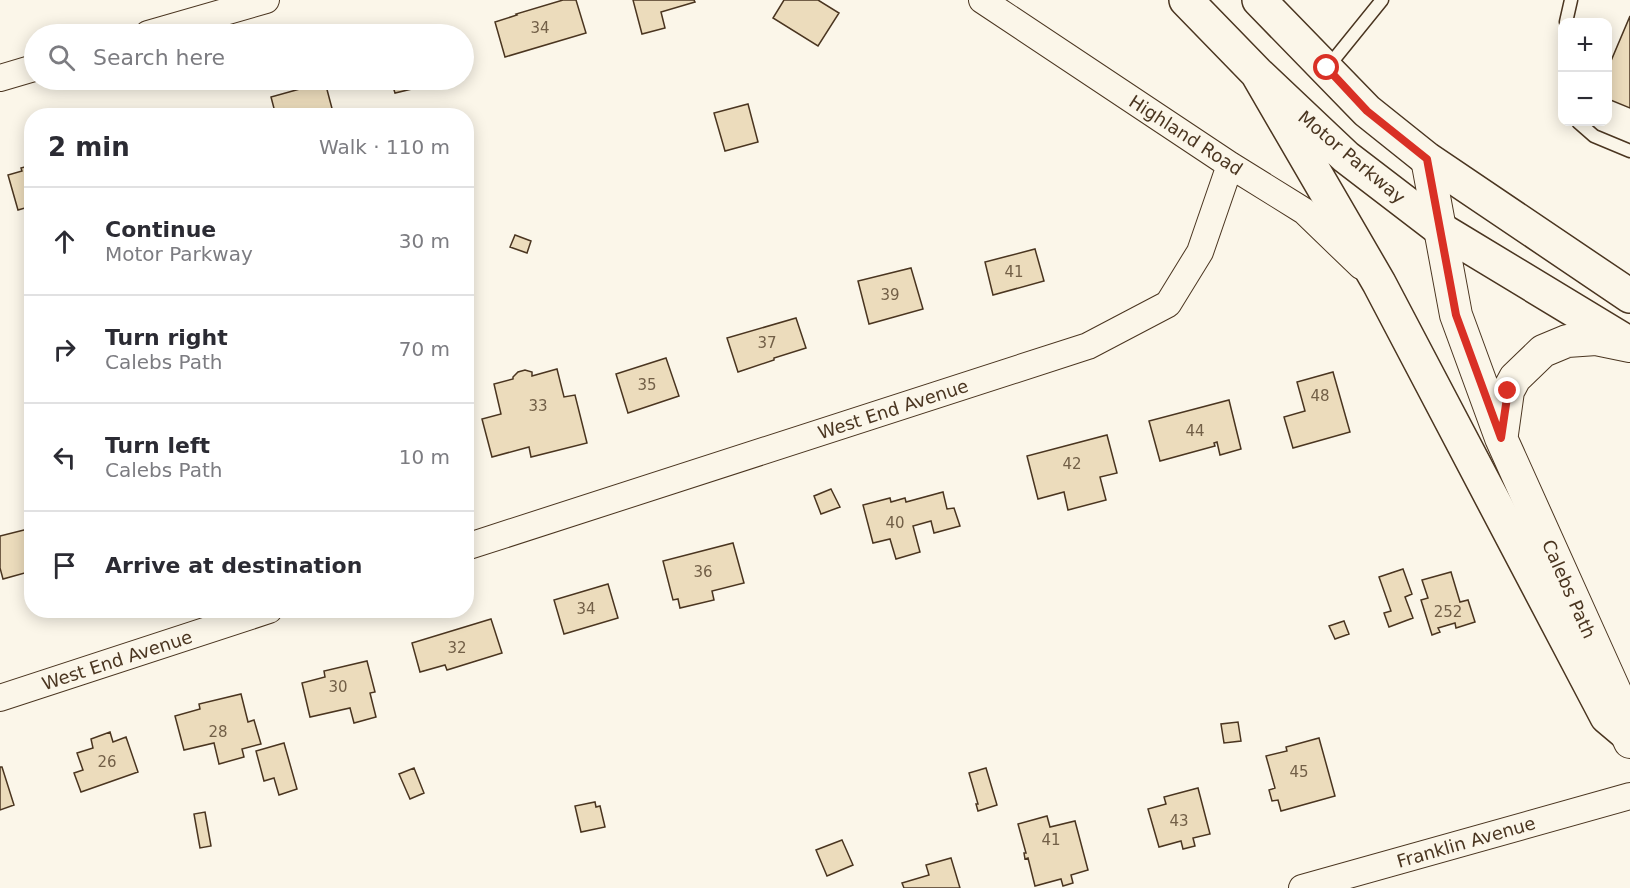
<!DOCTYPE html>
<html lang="en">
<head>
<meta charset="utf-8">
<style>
  body { margin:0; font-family:"DejaVu Sans",sans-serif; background:#f7f7f7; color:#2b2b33 }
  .controls { position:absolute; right:18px; top:18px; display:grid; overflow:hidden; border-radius:12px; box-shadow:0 3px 15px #0003 }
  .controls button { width:54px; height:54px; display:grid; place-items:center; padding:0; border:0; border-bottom:2px solid #e1e1e2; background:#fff; color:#2b2b33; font:30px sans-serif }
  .stop { position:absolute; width:18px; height:18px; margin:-14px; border:4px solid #d93025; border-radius:50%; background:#fff }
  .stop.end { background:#d93025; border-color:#fff; box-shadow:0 2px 6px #0008 }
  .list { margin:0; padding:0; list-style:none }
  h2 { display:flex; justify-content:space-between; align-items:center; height:78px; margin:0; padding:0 24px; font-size:26px }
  h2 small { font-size:20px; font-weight:400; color:#7c7c81 }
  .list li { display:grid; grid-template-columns:39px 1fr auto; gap:18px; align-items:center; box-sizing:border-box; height:108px; padding:0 24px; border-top:2px solid #e1e1e2 }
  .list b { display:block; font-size:22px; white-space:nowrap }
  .list p { margin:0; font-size:20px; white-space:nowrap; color:#7c7c81 }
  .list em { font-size:20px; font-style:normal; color:#7c7c81 }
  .icon { flex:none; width:33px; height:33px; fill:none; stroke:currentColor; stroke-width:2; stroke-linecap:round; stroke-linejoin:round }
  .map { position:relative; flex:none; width:1630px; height:888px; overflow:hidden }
  .search { position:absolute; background:#fff; box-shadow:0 3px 15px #0003; left:24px; top:24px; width:450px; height:66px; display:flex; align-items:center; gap:15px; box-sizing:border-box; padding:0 21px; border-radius:33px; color:#7c7c81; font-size:22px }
  .panel { position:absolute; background:#fff; box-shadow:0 3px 15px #0003; left:24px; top:108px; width:450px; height:510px; border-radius:24px }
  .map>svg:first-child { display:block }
</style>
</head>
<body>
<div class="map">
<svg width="1630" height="888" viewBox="0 0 1630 888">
  <rect width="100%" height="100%" fill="#fbf6e9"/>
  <path fill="#ecdcbc" stroke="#4a3520" stroke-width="1.5" d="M563,0H576L586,33L505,57L495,22L517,15L516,14Z
    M633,0H694L695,2L661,12L665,28L642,34Z
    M784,0H818L839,13L818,46L773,18Z
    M1630,16V108L1608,99V68Z
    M391,80H440L441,82L395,93Z
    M325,82L334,116H276L271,97Z
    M748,104L758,142L725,151L714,113Z
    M32,165V206L18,210L8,175L22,171L21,168Z
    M515,235L531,241L527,253L510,247Z
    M1035,249L1044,281L993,295L985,262Z
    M911,268L923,309L869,324L858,281Z
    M796,318L806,348L774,358V360L738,372L727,338Z
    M666,358L679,396L628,413L616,374Z
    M557,369L564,397L575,395L587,443L531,457L529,447L492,457L482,419L501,414L494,384L513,379V377L518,372L525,370L532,372V376Z
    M1333,372L1350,432L1293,448L1284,417L1305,411L1297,382Z
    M1229,400L1241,449L1220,455L1217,442L1214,443L1215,446L1160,461L1149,421Z
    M1107,435L1117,473L1100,477L1106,500L1068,510L1064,492L1038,499L1027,456Z
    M831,489L840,507L821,514L814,496Z
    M943,492L947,509L954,508L960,526L934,533L931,521L913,526L920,552L896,559L890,539L873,543L863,505L890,498L891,502L905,498L906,502Z
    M32,528V571L3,579L0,568V536Z
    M733,543L744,583L712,591L714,600L680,608L678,599L673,600L663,561Z
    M1403,569L1412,594L1405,597L1413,618L1389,627L1384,613L1391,611L1379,577Z
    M1451,572L1460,602L1468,600L1475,622L1456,628L1455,623L1438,628L1440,632L1432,635L1421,600L1428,598L1422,580Z
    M608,584L618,618L564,634L554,600Z
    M491,619L502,653L447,670L445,665L420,672L412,643Z
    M1344,621L1349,634L1335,639L1329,626Z
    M367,661L375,692L370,693L376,717L354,723L350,708L310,717L302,683L325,677L324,671Z
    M241,694L248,722L254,720L261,744L242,749L244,757L219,764L214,743L184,750L175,716L200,709L199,704Z
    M1238,722L1241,741L1224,743L1221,724Z
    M110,732L113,742L126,737L138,772L81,792L74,773L83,770L77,753L93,748L91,739Z
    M1319,738L1335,796L1281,811L1278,800L1272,801L1269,790L1275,788L1266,756L1287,751L1286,747Z
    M284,743L297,789L279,795L274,778L264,781L256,751Z
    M0,767H2L14,805L0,810Z
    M414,768L424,793L410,799L399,774Z
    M986,768L997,805L978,811L976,804H978L969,773Z
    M1198,788L1210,834L1193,838L1195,846L1183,849L1181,841L1159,847L1148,809L1166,804L1164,797Z
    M595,802L596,807L600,806L605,827L581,832L575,806Z
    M205,812L211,846L200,848L194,814Z
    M1047,816L1050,827L1075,821L1088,870L1071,875L1073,883L1063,886L1061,879L1035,886L1028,858L1025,859L1024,853H1026L1018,824Z
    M842,840L853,865L827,876L816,850Z
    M951,858L960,888H904L902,883L929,875L926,865Z"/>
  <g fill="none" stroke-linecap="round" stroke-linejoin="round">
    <defs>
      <path id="service" d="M1566,22L1571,0
        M1327,68L1382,0
        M1578,122L1594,136L1630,151"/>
      <path id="minor" d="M982,0L1230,165L1304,211L1361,266
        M148,34L266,0
        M0,78L34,68
        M466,547L1088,346L1168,304L1200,252L1230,165
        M0,698L269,610
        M1302,888L1630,796"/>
      <path id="tertiary" d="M1427,159L1456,315L1501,438L1623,709L1626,733L1630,742
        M1502,434L1508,391L1515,378L1543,351L1567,341L1596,339L1630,346"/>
      <path id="secondary" d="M1186,0L1257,73L1346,157L1440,229L1630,344
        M1259,0L1367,111L1427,159L1630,296
        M1257,73L1379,283L1607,717L1626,733"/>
    </defs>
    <use href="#service" stroke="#4a3520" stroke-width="15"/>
    <use href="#minor" stroke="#4a3520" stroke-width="28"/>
    <use href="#tertiary" stroke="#4a3520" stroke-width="34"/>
    <use href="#secondary" stroke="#4a3520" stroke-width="36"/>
    <use href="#service" stroke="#fbf6e9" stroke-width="12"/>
    <use href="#minor" stroke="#fbf6e9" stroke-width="26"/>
    <use href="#tertiary" stroke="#fbf6e9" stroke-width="32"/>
    <use href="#secondary" stroke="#fbf6e9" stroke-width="33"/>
  </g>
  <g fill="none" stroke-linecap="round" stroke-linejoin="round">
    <path stroke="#d93025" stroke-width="8" d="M1327,68L1367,111L1427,159L1456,315L1501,438L1508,391"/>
  </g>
  <g text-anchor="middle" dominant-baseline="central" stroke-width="4.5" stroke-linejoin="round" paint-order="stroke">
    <g font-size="15" fill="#725f47">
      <text x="540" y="28">34</text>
      <text x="1014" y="272">41</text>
      <text x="890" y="295">39</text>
      <text x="767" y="343">37</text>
      <text x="647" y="385">35</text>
      <text x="1320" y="396">48</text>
      <text x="538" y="406">33</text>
      <text x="1195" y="431">44</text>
      <text x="1072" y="464">42</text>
      <text x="895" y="523">40</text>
      <text x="703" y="572">36</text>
      <text x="586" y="609">34</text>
      <text x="1448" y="612">252</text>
      <text x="457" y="648">32</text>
      <text x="338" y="687">30</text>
      <text x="218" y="732">28</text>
      <text x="107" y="762">26</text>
      <text x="1299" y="772">45</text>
      <text x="1179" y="821">43</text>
      <text x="1051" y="840">41</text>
    </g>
    <g font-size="18" fill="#4a3520" stroke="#fbf6e9">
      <text transform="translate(1186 135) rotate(33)">Highland Road</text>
      <text transform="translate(1352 157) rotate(40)">Motor Parkway</text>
      <text transform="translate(893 409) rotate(-18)">West End Avenue</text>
      <text transform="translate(1569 589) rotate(66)">Calebs Path</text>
      <text transform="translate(117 660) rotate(-18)">West End Avenue</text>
      <text transform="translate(1466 842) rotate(-16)">Franklin Avenue</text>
    </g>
  </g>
</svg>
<div class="controls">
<button>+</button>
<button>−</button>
</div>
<div class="stop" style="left:1327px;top:68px"></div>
<div class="stop end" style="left:1508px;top:391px"></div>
<div class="search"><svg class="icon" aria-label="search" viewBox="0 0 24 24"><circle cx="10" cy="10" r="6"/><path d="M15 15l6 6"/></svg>Search here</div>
<section class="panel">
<h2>2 min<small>Walk · 110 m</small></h2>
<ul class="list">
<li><svg class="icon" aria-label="ahead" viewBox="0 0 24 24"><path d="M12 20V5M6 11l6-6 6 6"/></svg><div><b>Continue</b><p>Motor Parkway</p></div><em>30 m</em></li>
<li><svg class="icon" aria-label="right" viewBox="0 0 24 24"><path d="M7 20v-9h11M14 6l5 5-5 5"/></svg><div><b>Turn right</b><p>Calebs Path</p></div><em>70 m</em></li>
<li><svg class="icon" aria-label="left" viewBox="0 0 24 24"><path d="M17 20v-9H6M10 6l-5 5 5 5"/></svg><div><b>Turn left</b><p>Calebs Path</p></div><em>10 m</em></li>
<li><svg class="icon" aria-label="arrive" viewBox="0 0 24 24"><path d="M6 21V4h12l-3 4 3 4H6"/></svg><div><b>Arrive at destination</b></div></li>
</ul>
</section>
</div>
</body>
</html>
